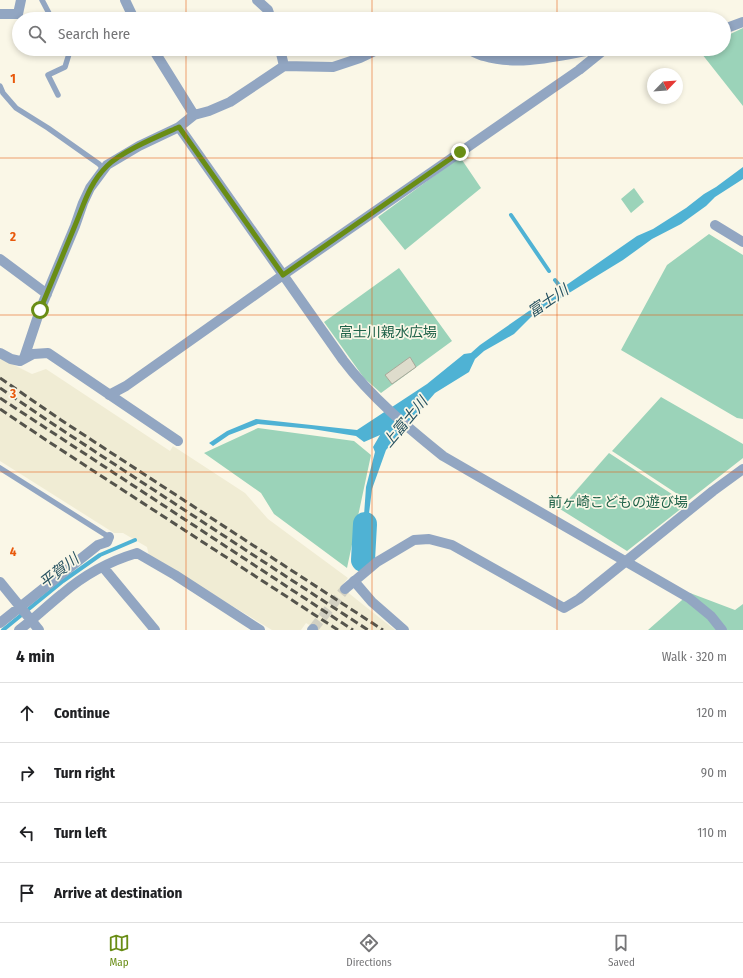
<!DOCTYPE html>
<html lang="en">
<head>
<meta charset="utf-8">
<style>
  body { margin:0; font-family:"Fira Sans Condensed","Noto Sans JP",sans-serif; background:#f2f2f2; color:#202124 }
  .compass { position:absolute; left:647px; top:68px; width:36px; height:36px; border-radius:50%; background:#fff; box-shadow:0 2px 6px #0003; rotate:65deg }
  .stop { position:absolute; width:12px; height:12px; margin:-9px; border:3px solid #698d15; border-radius:50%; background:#fff }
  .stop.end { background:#698d15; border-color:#fff; box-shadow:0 1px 4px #0008 }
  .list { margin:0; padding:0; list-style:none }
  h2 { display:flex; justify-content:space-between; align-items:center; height:52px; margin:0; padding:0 16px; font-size:17px }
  h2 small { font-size:13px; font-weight:400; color:#757577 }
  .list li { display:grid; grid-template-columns:26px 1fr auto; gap:12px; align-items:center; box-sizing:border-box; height:60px; padding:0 16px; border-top:1px solid #e0e0e0 }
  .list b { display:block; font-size:15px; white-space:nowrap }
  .list em { font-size:13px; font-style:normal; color:#757577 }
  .icon { flex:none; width:22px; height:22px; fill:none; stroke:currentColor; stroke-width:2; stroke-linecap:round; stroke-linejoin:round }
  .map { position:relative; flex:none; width:743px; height:630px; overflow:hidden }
  .search { position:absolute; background:#fff; box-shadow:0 2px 6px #0003; left:12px; right:12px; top:12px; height:44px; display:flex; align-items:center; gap:10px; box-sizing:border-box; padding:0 14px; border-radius:22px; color:#757577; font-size:15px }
  .sheet { height:292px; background:#fff }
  nav { display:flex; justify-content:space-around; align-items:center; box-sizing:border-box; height:56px; border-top:1px solid #e0e0e0; background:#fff; font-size:11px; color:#757577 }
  nav a { display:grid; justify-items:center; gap:2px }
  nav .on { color:#698d15 }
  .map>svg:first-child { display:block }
</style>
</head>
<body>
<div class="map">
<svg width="743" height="630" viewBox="0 0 743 630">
  <rect width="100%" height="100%" fill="#faf7e7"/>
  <path fill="#f0ecd4" d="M0,358L32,374L46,369L170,451L173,446L245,493L268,519L348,578L341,587L395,630H318L306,623L301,630H272L149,556L147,547L123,533H114L0,461Z"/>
  <path fill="#9bd3b9" d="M743,28V106L698,49H724V37Z
    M460,157L481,188L405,250L378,217Z
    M634,188L644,202L631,213L621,199Z
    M709,234L743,255V419L737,418L621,350L667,265Z
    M399,268L452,341L381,393L364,378L324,322Z
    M661,397L743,444V458L688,501L612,451Z
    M258,428L354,441L371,455L347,568L274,514L261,493L204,453Z
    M609,453L687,504L627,551L560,509Z
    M690,593L735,610L743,604V630H648Z"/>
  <path fill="#4fb2d4" d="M743,167V179L715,197L706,206L681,224L652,239L623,260L533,315L514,334L484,351L475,359L469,372L435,393L386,450L372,489L367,530L368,555L361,558L366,487L375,452L373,447L380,435L364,442L356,436L312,429L258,424L229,435L213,446L209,443L227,431L256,419L357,430L427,384L464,354L471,353L480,345L637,236L653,229L686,208L704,194L716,187Z"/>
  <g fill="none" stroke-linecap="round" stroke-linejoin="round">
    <path stroke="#4fb2d4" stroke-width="4" d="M511,215L549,271
      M555,280L563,290
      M3,630L63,581L100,555L135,540"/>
    <path stroke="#4fb2d4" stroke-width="24" d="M363,560L365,524"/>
  </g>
  <path fill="#dedccc" stroke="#aaa899" d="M410,357L416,367L392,384L385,375Z"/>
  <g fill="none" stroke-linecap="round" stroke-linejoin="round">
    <path stroke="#d2d0c2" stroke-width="10" stroke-dasharray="10 5" stroke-linecap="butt" d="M313,629L345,589"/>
    <path stroke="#92a6c2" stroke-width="5.5" d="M42,0L52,19
      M157,56L168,49
      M0,86L3,93L16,108L48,128L99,164L104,170
      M58,95L48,75L65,67L69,54L67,49
      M0,468L109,537"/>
    <path stroke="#92a6c2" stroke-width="10" d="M125,0L134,19
      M257,0L268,10L271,19
      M0,14H18L21,0
      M724,29L743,22
      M153,49L194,115
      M280,49L284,66
      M467,49C473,51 478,55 484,56C520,67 561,55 597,49
      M179,127L343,360C371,397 407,427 443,456L689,598L711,616L722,630
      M715,225L743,242
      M0,259L47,294
      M0,353L11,359L20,361L33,354L48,353L178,441
      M24,358L40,310L75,226L83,203L90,188L107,165L139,146L179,127L194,115L209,111L230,102L284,66L333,67L360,58L379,49
      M109,395L126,386L283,275L579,70L605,49
      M103,567L155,630
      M354,581L372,602L404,630
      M0,582L39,630
      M0,623L98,545L107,542L109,537
      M19,630C34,619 47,606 62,594C84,575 110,561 137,553L175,575L260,630
      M312,630L313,629"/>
    <path stroke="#92a6c2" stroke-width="10" d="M345,589L377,562L414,540L429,539L452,545L564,608L579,599L713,491L743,469"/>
    <path stroke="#55544c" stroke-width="3" stroke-dasharray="8 4" stroke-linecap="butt" d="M0,378L61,420L383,630
      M0,388L56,426L368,630
      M0,398L353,630
      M0,409L46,440L338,630"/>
  </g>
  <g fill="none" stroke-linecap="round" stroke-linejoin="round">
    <path stroke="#698d15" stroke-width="5" d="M40,310C51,283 63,255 74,228C84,205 88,185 107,166C122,151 159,136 179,127L283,275L460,152"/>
  </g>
  <path fill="none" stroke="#e8590c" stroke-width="1" stroke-opacity="0.55" d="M186,0V19M372,0V19M557,0V19M186,49V630M372,49V630M557,49V630M0,158H743M0,315H743M0,472H743"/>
  <g text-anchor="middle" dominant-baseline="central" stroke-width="3.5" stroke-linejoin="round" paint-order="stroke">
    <g font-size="14" fill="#1d6148" stroke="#faf7e7">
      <text x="388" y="332">富士川親水広場</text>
      <text x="618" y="502">前ヶ崎こどもの遊び場</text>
    </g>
    <g font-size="15" font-style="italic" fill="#275261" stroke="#faf7e7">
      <text transform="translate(548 301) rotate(-34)">富士川</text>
      <text transform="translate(405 422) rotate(-50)">上富士川</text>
      <text transform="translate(59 571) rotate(-38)">平賀川</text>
    </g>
  </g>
  <g font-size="13" text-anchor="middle" font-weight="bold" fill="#e8590c" stroke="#faf7e7" stroke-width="3.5" stroke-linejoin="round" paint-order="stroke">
    <text x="13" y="83">1</text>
    <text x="13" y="241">2</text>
    <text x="13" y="398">3</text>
    <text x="13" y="556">4</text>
  </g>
</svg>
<svg class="compass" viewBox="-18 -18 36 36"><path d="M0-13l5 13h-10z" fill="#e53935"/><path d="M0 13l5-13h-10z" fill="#757577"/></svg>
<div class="stop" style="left:40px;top:310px"></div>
<div class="stop end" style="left:460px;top:152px"></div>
<div class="search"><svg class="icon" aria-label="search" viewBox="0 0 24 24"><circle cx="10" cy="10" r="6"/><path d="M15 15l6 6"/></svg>Search here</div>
</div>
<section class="sheet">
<h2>4 min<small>Walk · 320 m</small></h2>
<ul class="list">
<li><svg class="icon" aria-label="ahead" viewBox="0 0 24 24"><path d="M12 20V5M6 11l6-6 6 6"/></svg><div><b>Continue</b></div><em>120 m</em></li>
<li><svg class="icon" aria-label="right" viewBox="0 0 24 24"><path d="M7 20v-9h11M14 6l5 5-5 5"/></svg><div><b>Turn right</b></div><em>90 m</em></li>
<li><svg class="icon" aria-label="left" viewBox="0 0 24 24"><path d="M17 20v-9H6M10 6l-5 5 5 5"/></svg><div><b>Turn left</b></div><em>110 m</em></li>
<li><svg class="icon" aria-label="arrive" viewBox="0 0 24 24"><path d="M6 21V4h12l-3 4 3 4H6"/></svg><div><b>Arrive at destination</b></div></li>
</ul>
</section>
<nav>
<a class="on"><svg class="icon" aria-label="map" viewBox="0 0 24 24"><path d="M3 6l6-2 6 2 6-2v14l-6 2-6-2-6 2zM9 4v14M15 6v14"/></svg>Map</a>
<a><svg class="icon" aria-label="directions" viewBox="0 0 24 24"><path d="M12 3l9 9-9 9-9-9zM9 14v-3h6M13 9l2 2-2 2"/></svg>Directions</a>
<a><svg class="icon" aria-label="saved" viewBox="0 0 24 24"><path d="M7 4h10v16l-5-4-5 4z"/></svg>Saved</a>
</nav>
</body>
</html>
